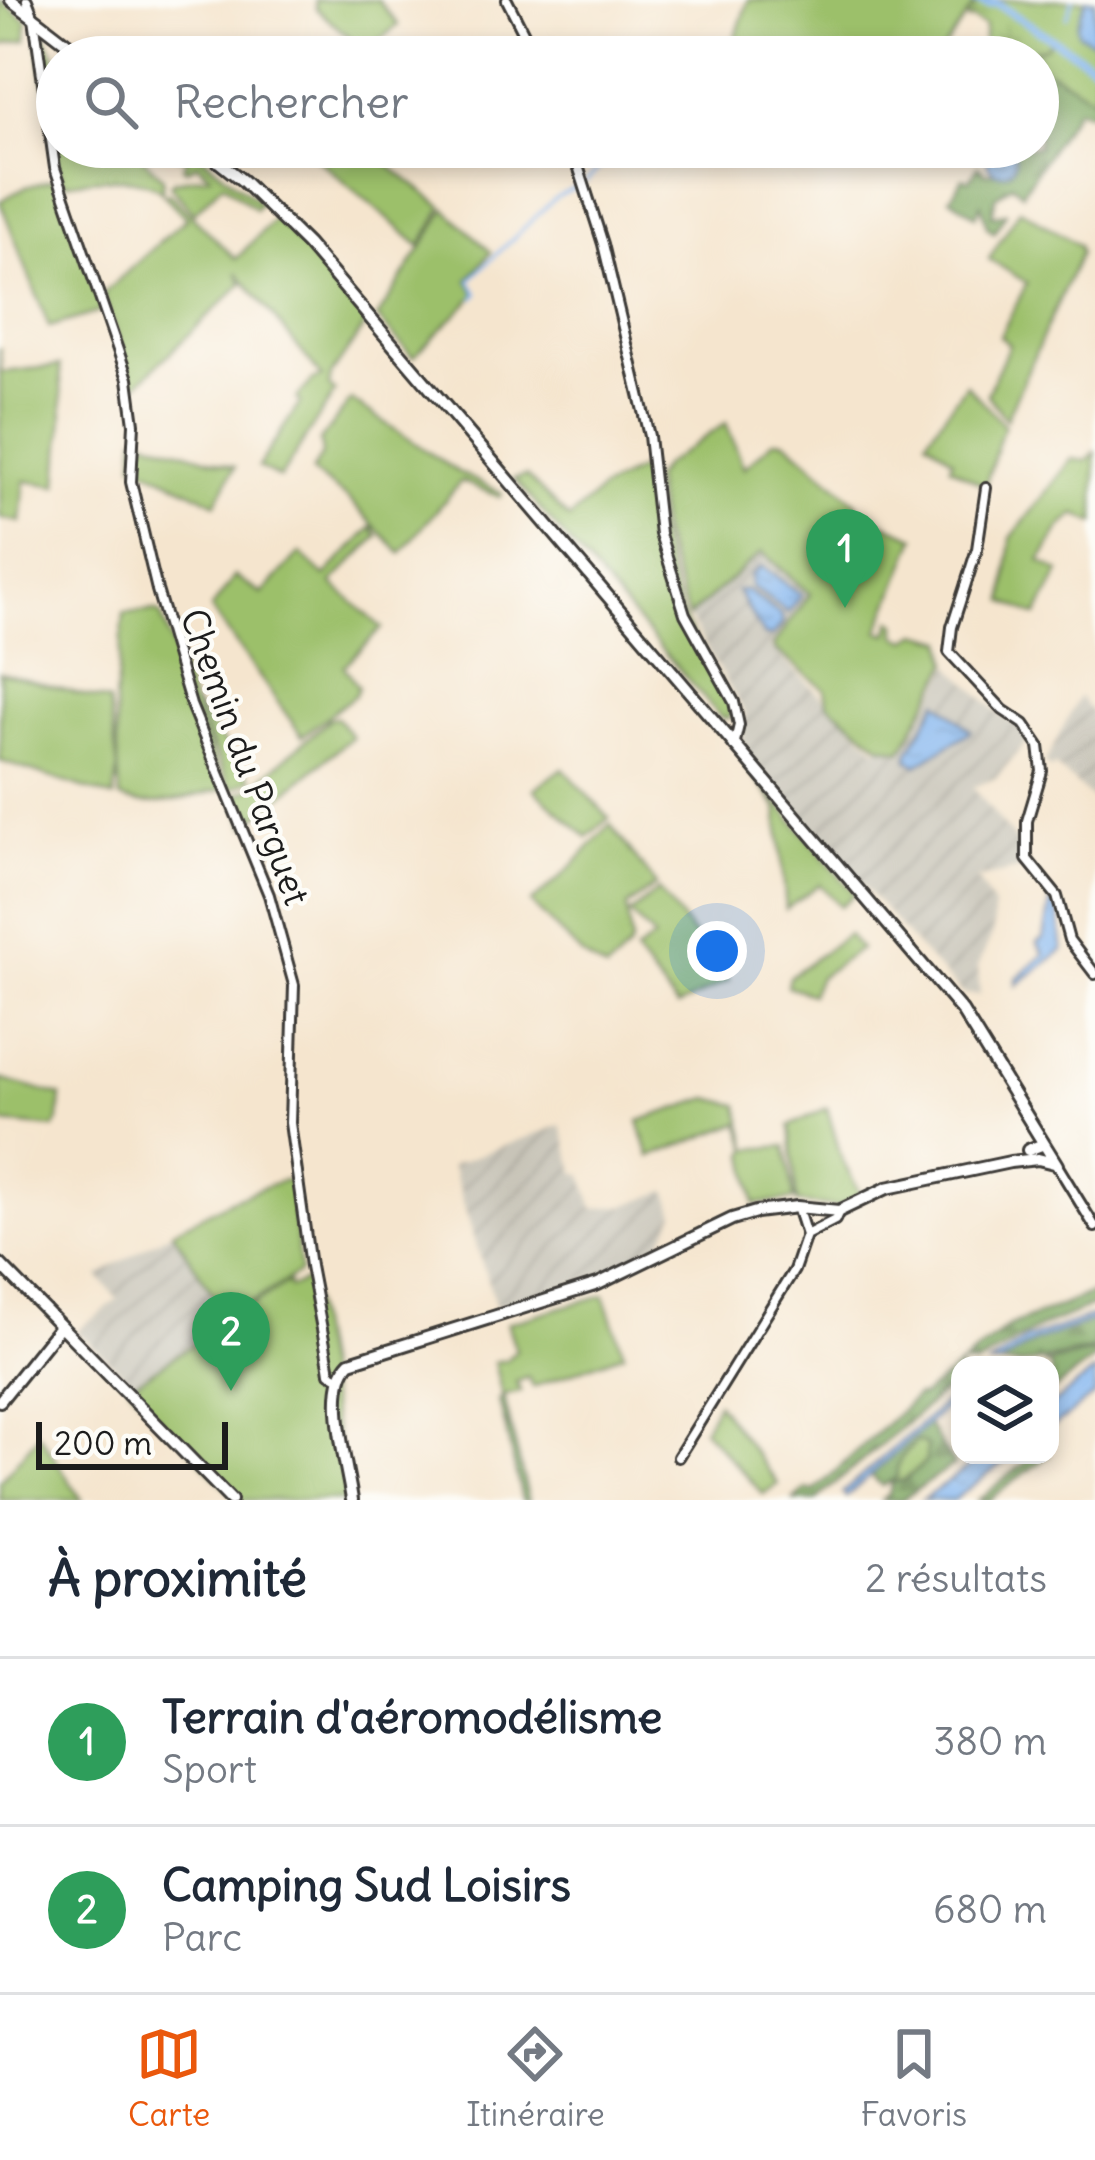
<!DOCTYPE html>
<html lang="fr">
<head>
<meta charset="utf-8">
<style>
  body { margin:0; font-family:Delius,sans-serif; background:#f2f2f3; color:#1f2937 }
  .controls { position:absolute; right:36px; bottom:36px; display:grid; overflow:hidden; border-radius:24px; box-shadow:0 6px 18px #0003 }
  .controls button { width:108px; height:108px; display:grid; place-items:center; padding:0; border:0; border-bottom:3px solid #e0e1e3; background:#fff; color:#1f2937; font:60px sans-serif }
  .scale { position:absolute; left:36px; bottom:30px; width:192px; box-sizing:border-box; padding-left:12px; border:6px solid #1c1c1c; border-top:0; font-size:33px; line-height:42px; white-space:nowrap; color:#1c1c1c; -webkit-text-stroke:9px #fdfcf7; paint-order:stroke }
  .you { position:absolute; left:717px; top:951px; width:42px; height:42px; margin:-30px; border:9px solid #fff; border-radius:50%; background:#1a73e8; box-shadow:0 0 0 18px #1a73e833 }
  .badge { display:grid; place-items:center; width:78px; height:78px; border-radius:50%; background:#ea580c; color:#fff; font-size:39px; font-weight:700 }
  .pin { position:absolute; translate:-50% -99px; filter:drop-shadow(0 3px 6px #0008) }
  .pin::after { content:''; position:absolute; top:63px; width:42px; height:36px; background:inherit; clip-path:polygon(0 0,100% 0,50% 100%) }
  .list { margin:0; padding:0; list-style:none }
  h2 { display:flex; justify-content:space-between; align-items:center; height:156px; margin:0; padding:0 48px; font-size:51px }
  h2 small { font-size:39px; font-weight:400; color:#747a83 }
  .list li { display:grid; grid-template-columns:78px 1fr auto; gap:36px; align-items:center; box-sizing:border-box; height:168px; padding:0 48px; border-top:3px solid #e0e1e3 }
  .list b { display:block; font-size:45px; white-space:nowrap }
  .list p { margin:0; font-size:39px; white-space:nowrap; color:#747a83 }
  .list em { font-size:39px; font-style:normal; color:#747a83 }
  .icon { flex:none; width:66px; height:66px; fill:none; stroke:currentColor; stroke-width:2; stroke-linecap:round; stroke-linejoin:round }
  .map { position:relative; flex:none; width:1095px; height:1500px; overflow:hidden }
  .search { position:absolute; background:#fff; box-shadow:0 6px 18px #0003; left:36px; right:36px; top:36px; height:132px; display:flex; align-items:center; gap:30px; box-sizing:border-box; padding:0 42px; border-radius:66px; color:#747a83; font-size:45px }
  .sheet { height:492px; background:#fff }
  nav { display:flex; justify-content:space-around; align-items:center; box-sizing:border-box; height:168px; border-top:3px solid #e0e1e3; background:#fff; font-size:33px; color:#747a83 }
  nav a { display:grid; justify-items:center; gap:6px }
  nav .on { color:#ea580c }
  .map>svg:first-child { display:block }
</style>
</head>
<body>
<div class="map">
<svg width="1095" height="1500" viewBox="0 0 1095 1500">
  <defs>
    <pattern id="industrial-furrows" width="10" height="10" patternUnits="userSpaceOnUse" patternTransform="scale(3)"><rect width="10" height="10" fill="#c8c4b8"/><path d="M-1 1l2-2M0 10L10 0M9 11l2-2" fill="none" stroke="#aba89e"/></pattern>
    <pattern id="forest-firs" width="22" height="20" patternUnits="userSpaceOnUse" patternTransform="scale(3)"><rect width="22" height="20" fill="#7da65f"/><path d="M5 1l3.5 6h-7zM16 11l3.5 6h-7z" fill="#66864e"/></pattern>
    <pattern id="wetland-marsh" width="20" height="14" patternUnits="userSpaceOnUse" patternTransform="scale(3)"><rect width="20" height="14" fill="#9cc06b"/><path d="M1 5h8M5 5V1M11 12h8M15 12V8" fill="none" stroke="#86a45c"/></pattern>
    <pattern id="water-ripples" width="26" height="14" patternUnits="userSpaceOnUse" patternTransform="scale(3)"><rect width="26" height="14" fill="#83b5ef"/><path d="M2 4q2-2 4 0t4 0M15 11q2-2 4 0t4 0" fill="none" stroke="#719bcc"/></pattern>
  </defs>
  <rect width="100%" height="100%" fill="#fdfcf7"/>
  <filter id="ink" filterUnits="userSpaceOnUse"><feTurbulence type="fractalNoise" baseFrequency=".00833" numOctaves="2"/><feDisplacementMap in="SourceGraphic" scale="24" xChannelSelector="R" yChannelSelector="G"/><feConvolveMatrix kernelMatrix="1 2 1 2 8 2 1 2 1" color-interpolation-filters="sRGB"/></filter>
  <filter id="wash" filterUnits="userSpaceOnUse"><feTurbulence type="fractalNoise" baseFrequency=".004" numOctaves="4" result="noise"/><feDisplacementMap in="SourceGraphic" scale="48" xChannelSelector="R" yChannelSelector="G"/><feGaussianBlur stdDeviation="2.7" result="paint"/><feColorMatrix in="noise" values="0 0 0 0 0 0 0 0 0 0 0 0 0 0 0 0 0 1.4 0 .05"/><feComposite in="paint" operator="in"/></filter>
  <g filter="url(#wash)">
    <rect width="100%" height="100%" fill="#f5e5ce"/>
    <path fill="url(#industrial-furrows)" d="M761,551L810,594L770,647L877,749L881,746L904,750L951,665L1000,715L1020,727L1028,740L996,778L973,787L1018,844L1030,867L977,879L993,906V932L978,967L980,995L963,994L927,958L749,756L742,740L745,714L688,617Z
      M1079,696L1095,717V801L1054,765L1051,769L1045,763Z
      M561,1125L576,1173L583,1175L594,1208L624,1206L667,1191L676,1213L660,1243L604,1274L496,1307L451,1165Z
      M172,1231L228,1317L133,1383L77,1331L118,1300L98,1276Z"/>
    <path fill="#9cc06b" stroke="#5c6e44" stroke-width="3" d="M0,0L27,20L26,40L0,45Z
      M315,0H378L398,25L366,51L316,9Z
      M748,0H1095V98L1038,65V57H1026L973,7L939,57H729Z
      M44,32L57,61V147H132L163,178L162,192C139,172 93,179 64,183L58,165L38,42Z
      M179,147H191L260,203L255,209L223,183L194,213L170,185L173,181L210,175L197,164L186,170L183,167L188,157H179Z
      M321,147H365L443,207L420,246L315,157Z
      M55,179L103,311L49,327L0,201L26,187Z
      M169,193L236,259L276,217L368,321L331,375L329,386L335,392L280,478L258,467L300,403L296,399L313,380L322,377L237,272L242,284L134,387L103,294L186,218L164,195Z
      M446,209L491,252L468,280L477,294L413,357L377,318Z
      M1020,209L1078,245L1080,253L1006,419L987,394L1009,345L1000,336L1027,283L989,259Z
      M0,347L1,372L60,366L63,416L58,486L25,481L21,522L0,518Z
      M966,384L1004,425L985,486L950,466L953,459L927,439Z
      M351,400L458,472L502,493L500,497L461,481L401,553L348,499L312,472L322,454L320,441Z
      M726,423L744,468L774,440L786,441L856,502L860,514L916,537L879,631L888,634L892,620L897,623V635L907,640L918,633L945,640L949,663L902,750L881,746L827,703L825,689L776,651L773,646L810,594L762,552L688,617L662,536L654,478L664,465Z
      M136,436L235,467L216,503L134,463Z
      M1095,452V523L1076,514L1060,528L1041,561L1060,572L1037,616L1005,601L1011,538L1072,459L1087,461Z
      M647,465L658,536L682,617L732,705L730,718H721L514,479L526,476L569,519L601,490Z
      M372,527L378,536L332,583L382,628L344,666L358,687L355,695L302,736L211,609L235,576L262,594L300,553L325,576Z
      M156,611L161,615L224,789C194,795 149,813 120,798L115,701L124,613Z
      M0,672L109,702L118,769L114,798L0,761Z
      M194,704L252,779L231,789Z
      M331,718H337L352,737L246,826L234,795L251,788Z
      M748,767L855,894L840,906L820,884L786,909L777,807Z
      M563,768L609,818L587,837L534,789Z
      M610,824L656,885L627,907C629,952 643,936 606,971L582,955L531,903L572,867Z
      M658,890L729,980L677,1007L635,953L654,938L630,914Z
      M848,934L860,949L819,977L811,994L787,986L789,977Z
      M0,1079L61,1096L59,1120L54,1128L0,1123Z
      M709,1098L739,1105L749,1149L786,1146L794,1200L755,1204L746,1155L749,1149L740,1123L650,1157L639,1121Z
      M827,1108L842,1160L861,1195L837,1207L797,1203L790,1126Z
      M283,1180L291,1181L300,1272L228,1317L172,1231L233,1199Z
      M308,1279L347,1500H238L129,1386L288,1282L290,1288Z
      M604,1295L624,1353L533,1387L528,1377L516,1382L521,1392L502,1396L494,1362L506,1360L516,1350L507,1323Z
      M717,1403L778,1484L763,1494L703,1429Z
      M39,1434L82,1500H0V1481Z
      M917,1441L927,1446L926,1462L904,1480L889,1483L896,1477L897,1462Z"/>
    <path fill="url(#forest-firs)" stroke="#4c613e" stroke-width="3" d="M1038,65L1095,98V115L1077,108L1022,193L1012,184L996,197L992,215L1006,213L994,233L987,227L981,204L976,216L950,198L963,178L969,180L978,166L986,173L1010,171L1014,153L1008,147H1038Z
      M1095,1292V1305L1035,1330L977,1365H961L1009,1326Z
      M1095,1320V1349L1021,1365H998L1036,1341Z
      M1095,1352V1359L1054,1390L1050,1365L1043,1364Z
      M960,1366V1378L816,1500H794L806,1489L814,1491L916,1396H922Z
      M504,1398L527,1493L529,1500H522L499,1400Z
      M928,1424L954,1465L901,1500H882L889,1494L892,1483L905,1480L926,1462L927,1446L917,1441C906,1452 895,1460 897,1477L882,1486L871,1475Z
      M1035,1455H1049L989,1500H978Z"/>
    <path fill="url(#wetland-marsh)" stroke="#5c6e44" stroke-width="3" d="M976,4L997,6L1051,40L1047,47L1034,51L1037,57H1026L1016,51L993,57L983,49L985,26L972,19L969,21L967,16Z"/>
    <path fill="url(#water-ripples)" stroke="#506886" stroke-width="3" d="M1086,0H1095V43L1079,34L1077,26Z
      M987 159a14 14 0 1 1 28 0a14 14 0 1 1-28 0Z
      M761,566L802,595L788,613L752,587L750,575Z
      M746,590L781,615L783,623L772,636H764L737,591Z
      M938,701L971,731L917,765L908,759L909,752Z
      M1051,899L1059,913L1063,950L1017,985V978L1044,954L1037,943L1044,938Z
      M1095,1315V1320L1036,1341L998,1365H989L1027,1339Z
      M1095,1371V1395L1050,1429V1406Z
      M960,1389V1395L846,1497L842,1493Z
      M986,1455H1015L953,1500H922Z"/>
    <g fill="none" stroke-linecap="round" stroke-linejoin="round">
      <path stroke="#83b5ef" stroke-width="3" d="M1067,17L1073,0
        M586,182L619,147
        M474,298L478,294L470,280L555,198L577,187"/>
      <path stroke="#83b5ef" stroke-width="8" d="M973,0L988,5L996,3L1095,66"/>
    </g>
  </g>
  <g filter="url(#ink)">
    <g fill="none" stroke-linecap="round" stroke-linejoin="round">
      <defs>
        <path id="street" d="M27,0L34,18L55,168L128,379L134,424L131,482L157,590L191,705L269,895L294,985L290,1123L310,1266L329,1366L330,1373L339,1378
          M507,0L536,57
          M572,147L603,244L649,436L660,534L685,614L734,702L739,725L734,746
          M986,488L977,549L952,627L949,652L1003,710L1024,724L1039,746L1042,771L1027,821V859L1057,896L1069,940L1095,974
          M1057,1165L1095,1227
          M797,1207L806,1235L835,1220L839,1211
          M678,1457L794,1270L806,1235"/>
        <path id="secondary" d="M11,0L85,57
          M200,147L243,181L307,244L962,1011L1057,1165
          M1028,1150L1044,1144
          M0,1264L231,1500
          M0,1401L60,1326
          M352,1500C347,1465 324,1387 350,1362L598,1284L732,1219L756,1212L797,1207L839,1211L887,1188L1010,1162L1038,1159L1054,1163"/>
      </defs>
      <use href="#street" stroke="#3d3a37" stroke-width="14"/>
      <use href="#secondary" stroke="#3d3a37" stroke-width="16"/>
      <use href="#street" stroke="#fff" stroke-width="8"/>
      <use href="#secondary" stroke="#fff" stroke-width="10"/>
    </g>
  </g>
  <g text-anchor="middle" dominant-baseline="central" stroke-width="9" stroke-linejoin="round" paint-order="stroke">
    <g font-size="36" fill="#1c1c1c" stroke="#fdfcf7">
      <text transform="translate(245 757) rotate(70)">Chemin du Parguet</text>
    </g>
  </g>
</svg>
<div class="controls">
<button><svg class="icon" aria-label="layers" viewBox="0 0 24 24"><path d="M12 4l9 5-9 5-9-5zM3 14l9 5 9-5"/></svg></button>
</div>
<div class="scale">200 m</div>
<div class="you"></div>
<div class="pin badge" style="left:845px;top:608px;background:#2e9e5b">1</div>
<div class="pin badge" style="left:231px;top:1391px;background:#2e9e5b">2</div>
<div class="search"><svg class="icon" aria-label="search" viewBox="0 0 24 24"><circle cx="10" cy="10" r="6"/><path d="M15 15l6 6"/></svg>Rechercher</div>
</div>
<section class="sheet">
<h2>À proximité<small>2 résultats</small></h2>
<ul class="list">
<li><span class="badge" style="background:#2e9e5b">1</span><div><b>Terrain d'aéromodélisme</b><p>Sport</p></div><em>380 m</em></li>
<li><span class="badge" style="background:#2e9e5b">2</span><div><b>Camping Sud Loisirs</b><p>Parc</p></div><em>680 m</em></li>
</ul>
</section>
<nav>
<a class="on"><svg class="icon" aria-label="map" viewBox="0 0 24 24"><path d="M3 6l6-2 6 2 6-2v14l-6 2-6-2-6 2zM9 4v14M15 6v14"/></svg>Carte</a>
<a><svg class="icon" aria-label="directions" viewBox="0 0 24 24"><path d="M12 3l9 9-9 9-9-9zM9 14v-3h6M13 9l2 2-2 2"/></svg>Itinéraire</a>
<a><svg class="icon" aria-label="saved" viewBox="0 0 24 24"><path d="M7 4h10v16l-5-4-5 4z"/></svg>Favoris</a>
</nav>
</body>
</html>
